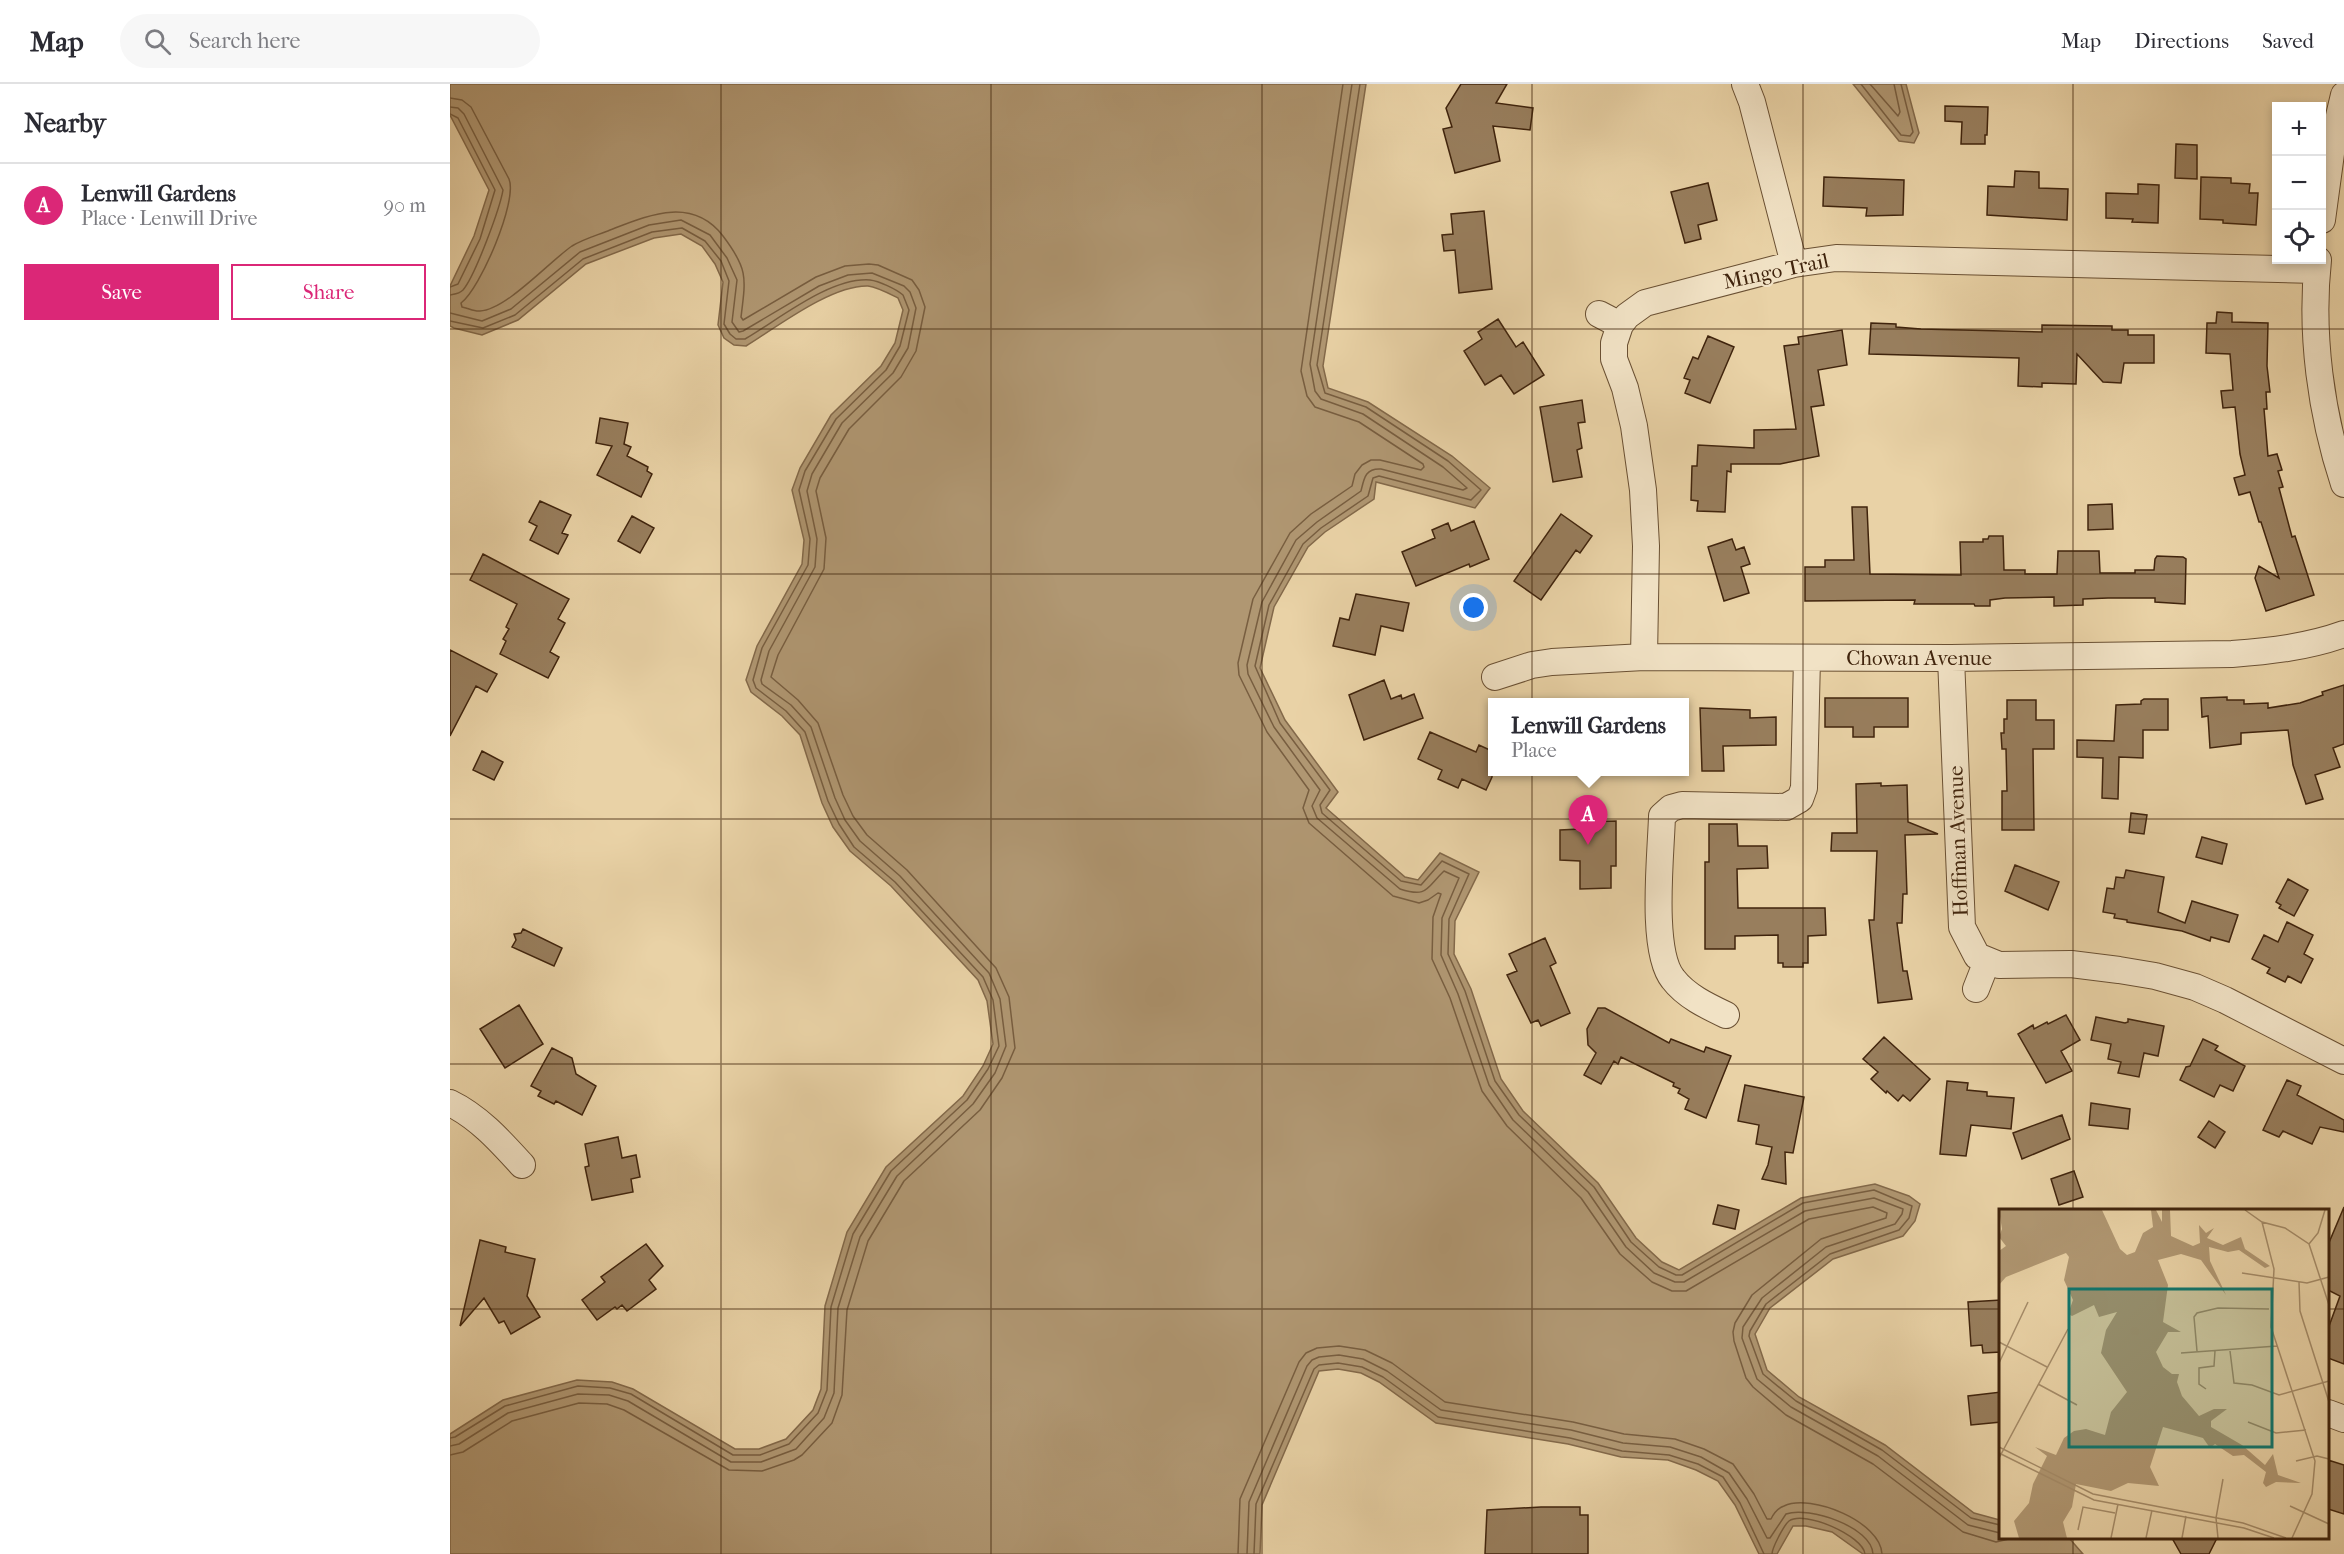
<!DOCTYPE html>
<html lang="en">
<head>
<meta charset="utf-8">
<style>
  body { margin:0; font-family:"IM FELL French Canon",serif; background:#f7f7f7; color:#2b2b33 }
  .controls { position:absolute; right:18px; top:18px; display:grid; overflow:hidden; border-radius:0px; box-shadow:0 3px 9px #0003 }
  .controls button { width:54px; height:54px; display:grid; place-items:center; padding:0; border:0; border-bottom:2px solid #e1e1e2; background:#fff; color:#2b2b33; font:30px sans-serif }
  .you { position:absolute; left:1024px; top:524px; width:21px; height:21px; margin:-15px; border:4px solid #fff; border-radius:50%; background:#1a73e8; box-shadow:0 0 0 9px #1a73e833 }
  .badge { display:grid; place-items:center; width:39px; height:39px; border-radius:50%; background:#db2777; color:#fff; font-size:20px; font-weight:700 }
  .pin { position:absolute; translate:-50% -50px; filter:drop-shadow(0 2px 3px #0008) }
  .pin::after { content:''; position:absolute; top:32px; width:21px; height:18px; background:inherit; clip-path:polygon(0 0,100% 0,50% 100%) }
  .popup { position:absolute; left:1038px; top:614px; width:201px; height:78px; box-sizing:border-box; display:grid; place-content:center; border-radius:0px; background:#fff; filter:drop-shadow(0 2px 4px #0005); font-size:20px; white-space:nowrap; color:#7c7c81 }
  .popup b { font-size:22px; color:#2b2b33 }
  .popup::after { content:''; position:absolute; left:50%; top:100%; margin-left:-12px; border:12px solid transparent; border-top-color:#fff }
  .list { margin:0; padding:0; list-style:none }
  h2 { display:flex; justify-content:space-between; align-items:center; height:78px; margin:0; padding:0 24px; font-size:26px }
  h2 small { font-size:20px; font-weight:400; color:#7c7c81 }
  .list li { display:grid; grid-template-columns:39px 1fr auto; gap:18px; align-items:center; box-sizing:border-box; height:84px; padding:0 24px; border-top:2px solid #e1e1e2 }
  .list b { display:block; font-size:22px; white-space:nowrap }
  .list p { margin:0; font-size:20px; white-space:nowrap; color:#7c7c81 }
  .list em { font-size:20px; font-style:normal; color:#7c7c81 }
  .actions { display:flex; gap:12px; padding:18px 24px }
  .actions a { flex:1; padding:14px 0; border:2px solid #db2777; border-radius:0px; text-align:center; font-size:21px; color:#db2777 }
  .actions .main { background:#db2777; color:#fff }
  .icon { flex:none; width:33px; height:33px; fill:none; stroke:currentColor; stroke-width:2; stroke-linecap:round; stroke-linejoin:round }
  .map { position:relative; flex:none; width:1894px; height:1470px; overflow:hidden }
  header { display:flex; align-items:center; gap:36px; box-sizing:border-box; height:84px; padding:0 30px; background:#fff; border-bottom:2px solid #e1e1e2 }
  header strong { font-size:28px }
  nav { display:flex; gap:33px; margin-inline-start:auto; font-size:21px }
  .search { width:420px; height:54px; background:#f7f7f7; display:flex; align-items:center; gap:15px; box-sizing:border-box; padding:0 21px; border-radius:33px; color:#7c7c81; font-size:22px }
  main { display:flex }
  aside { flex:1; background:#fff }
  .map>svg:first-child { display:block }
</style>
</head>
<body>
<header>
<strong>Map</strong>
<div class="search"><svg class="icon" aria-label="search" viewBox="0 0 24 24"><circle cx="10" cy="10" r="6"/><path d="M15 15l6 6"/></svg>Search here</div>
<nav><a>Map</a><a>Directions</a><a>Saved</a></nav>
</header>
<main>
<aside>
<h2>Nearby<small></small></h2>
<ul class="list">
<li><span class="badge">A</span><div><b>Lenwill Gardens</b><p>Place · Lenwill Drive</p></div><em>90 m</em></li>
</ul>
<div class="actions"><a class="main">Save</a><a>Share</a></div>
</aside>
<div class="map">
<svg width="1894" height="1470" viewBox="0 0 1894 1470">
  <rect width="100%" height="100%" fill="#e9d2a6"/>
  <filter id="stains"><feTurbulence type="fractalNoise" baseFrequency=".00333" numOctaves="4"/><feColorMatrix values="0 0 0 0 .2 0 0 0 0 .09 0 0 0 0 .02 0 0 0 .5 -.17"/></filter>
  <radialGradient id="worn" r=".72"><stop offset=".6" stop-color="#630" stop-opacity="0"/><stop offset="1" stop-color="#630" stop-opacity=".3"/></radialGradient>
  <path fill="#b09772" stroke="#83694a" stroke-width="1.5" d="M0,0H916L873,282L878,304L918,318L1002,372L1040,404L1025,424L926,398L924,415L875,448L858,463L824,523L810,584L835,636L888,708L876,724L955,793L968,796L990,769L1029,788L1005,837L1004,870L1021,905L1051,995L1073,1027L1148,1099L1186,1154L1212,1178L1229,1186L1351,1114L1425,1100L1459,1112L1470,1120L1465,1137L1453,1152L1383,1175L1320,1224L1305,1250L1317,1286L1349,1313L1435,1361L1524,1429L1550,1436V1454H1619L1633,1470H1413L1382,1448L1356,1442H1343L1327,1470H1309L1285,1421L1268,1397L1246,1386L1218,1376L1171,1373L1118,1360L986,1339L929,1298L911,1289L888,1285L869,1287L812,1421L810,1470H0V1350L53,1316L127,1296L162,1298L183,1305L285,1365H309L336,1355L363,1326L371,1305L375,1222L397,1148L436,1083L513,1012L533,982L543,960L537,917L528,896L441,802L400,767L383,743L372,719L350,651L332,632L301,608L296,596L307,562L352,480L354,456L342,406L350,384L381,331L431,282L445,259L453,226L448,214C440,210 427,203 418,202C381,201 327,243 296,262L284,261L274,254L268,241L273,198L265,180L252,162L231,150L204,154L136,180L68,236L32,251L4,244L0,242V202L24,152L39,106L0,31Z
    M1403,0H1456L1469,49L1464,59L1449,57Z"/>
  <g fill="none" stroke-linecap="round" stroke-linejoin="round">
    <path stroke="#785e40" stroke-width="1.5" d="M893,0L851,287L857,312L865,323L909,338L973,380L974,383L971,386L930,376H921L912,381L905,390L902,402L861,430L840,449L803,515L788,579L789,591L817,648L859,706L853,724L859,739L943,812L969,819L978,816L988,809L991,810L983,833L982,875L1000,914L1032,1007L1057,1042L1131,1114L1170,1170L1202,1198L1222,1207H1236L1359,1135L1423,1123L1437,1129L1436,1134L1371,1155L1302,1211L1285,1239L1283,1248L1284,1257L1296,1294L1303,1303L1336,1331L1423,1380L1513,1448L1546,1458L1563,1454
      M902,0L860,280L865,307L871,315L913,330L993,383L1017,404L1013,406L931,385C915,384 914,395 911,407L867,438L846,456L812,518L797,581L798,590L824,643L870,706L862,722L867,734L950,805C978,814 976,804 994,787L1009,794L992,834L991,871L1008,910L1039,1001L1063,1036L1138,1108L1176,1163L1204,1189L1225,1198H1234L1355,1127L1424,1114L1453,1125L1452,1130L1445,1140L1376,1163L1312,1214L1293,1243L1292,1254L1307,1295L1341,1323L1428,1372L1518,1441L1550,1449
      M910,0L867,281L875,309L916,323L998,377L1031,406L1021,416L929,392L923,394L918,412L871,444L853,460L819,521L805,582L830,639L880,706L870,721L872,729L951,797L971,801L992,777L1019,790L999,835L998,870L1015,907L1045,997L1069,1031L1144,1103L1181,1158L1209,1183L1226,1191H1232L1353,1119L1424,1106L1462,1122L1459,1134L1449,1146L1380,1170L1316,1220L1300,1247L1299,1252L1313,1290L1346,1317L1432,1366L1521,1434L1550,1441
      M1411,0L1451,51L1460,52L1463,48L1451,0
      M1420,0L1448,32L1450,28L1444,0
      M0,14L12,16L21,23L59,95C68,117 30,205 11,219L12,223C18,224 25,228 30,227C56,226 100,177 122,162C133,155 148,151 160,146C199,131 242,112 273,152C298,185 296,193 291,233L293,236L366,193L395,182L419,180L428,181L462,196L469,206L475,223L466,267L451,293L399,345L370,394L366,407L376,454L374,485L328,571L321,593L348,616L368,639L393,711L403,732L417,751L457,786L546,884L559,913L565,964L552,994L530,1026L454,1097L418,1157L397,1226L392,1311L382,1339L352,1371L344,1376L312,1387L279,1386L174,1326L157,1320L129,1319L62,1337L13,1368L0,1371
      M0,23L8,24L14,30L53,106C50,124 25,192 13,206C9,210 5,210 0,211
      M0,30L8,34L45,106L30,155L8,200L0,203
      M0,229L32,237L61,225L130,168L199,141L231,136L260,151L277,174L287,196L282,238L289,248L293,247L369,202L398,191L422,189L454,202L460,208L466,224L458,264L443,289L392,339L362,390L357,407L367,455L365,483L319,567L311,596L312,600L341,621L361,643L385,714L395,736L410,757L450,792L539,889L550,915L556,962L545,989L523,1020L447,1092L410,1153L388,1224L384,1309L374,1334L346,1365L311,1378H281L178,1317L159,1311L128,1310L58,1329L9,1360L0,1362
      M0,237L33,244L65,231L133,175L202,148L232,144L255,157L271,177L279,197L274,240L280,250L286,255H295C328,236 380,193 420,196C429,197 446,205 453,211L459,226L450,262L436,286L386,335L355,387L349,406L360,455L358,481L312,564L303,596L306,604L336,627L355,648L378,717L389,740L404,763L445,798L533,893L543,916L549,962L538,985L517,1016L441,1087L403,1150L381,1223L377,1306L368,1329L339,1360L310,1371H283L181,1310L160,1304L128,1302L55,1322L5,1353L0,1354
      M788,1470L790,1415L849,1278L856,1269L867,1264L889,1262L915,1266L942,1279L995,1318L1123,1338L1174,1350L1225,1355L1254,1365L1283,1380L1304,1410L1317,1435H1321C1324,1429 1328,1424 1334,1422C1361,1409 1431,1438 1432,1470
      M797,1470L799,1418L857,1282L862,1276L869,1273L889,1271L913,1275L937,1287L991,1326L1121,1346L1173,1359L1220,1363L1251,1373L1279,1389L1297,1415L1317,1454H1320L1336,1430C1359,1422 1422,1443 1423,1470
      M804,1470L806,1420L864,1285L869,1281L888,1279L912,1283L933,1293L988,1333L1120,1354L1172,1367L1219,1371L1248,1380L1273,1393L1290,1419L1314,1470
      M1322,1470C1322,1464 1334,1441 1339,1437C1355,1426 1413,1452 1415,1470"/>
  </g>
  <path fill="#987e5d" stroke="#40240d" stroke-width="1.5" d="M1011,0H1057L1046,19L1083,24L1080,46L1043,42L1050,77L1005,89L993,45L1002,43L996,24Z
    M1495,22L1538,23L1537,51H1535V60H1511L1512,38L1495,37Z
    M1726,60L1747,61V95L1725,94Z
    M1565,87L1589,88V104L1618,105L1617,136L1537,131L1538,102L1564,103Z
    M1374,93L1454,96L1453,131L1416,132L1417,124L1373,122Z
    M1751,93L1781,94V99L1800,100L1799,109H1808L1806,141L1773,139V136L1750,135Z
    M1258,99L1267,136L1248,141L1251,155L1235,159L1221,108Z
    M1688,100L1709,101L1708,139L1682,138L1683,135L1656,134V109L1688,110Z
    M1034,127L1042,205L1009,209L1005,166L994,167L992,151L1003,150L1001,130Z
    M1767,228L1782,229V238L1818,239L1817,282L1820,308H1816L1817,325H1814L1818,372L1827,370L1832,386L1828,387L1833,403L1829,404L1842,453L1845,452L1864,511L1816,527L1805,494L1809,482L1829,494L1811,438H1809L1800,408L1789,411L1784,394L1795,391L1790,370L1785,323L1773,324L1771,307L1783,306L1780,270L1756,269L1757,239H1766Z
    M1048,235L1066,263L1073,258L1094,291L1064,310L1051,291L1035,301L1014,267L1032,255L1028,248Z
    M1421,239L1446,240V243L1471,245L1592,248V241L1662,242V246H1678V251H1704V279H1674L1671,299L1653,298L1627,270L1626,300L1592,299V303L1568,302L1569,274L1419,270Z
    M1392,246L1397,281L1368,286L1374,321L1361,323L1369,372L1330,380H1281V388L1277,387L1275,428L1247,427L1248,417L1241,416L1242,382H1247L1248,361L1304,364V346L1346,345L1334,262L1349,260L1348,253Z
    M1258,252L1284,263L1260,319L1235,309L1240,296L1234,294L1243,273L1248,275Z
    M1132,316L1135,338L1128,339L1132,364L1127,366L1132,393L1103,398L1090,323Z
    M150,334L178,339L174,360L181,363L177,372L198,383L197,387L202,390L191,413L147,391L162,362L146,359Z
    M90,417L121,431L112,449L118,451L108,470L80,456L87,442L79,438Z
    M1662,420L1663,445L1638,446V421Z
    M1402,423H1417L1420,490L1511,491L1510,458H1533V455H1538L1539,452H1553L1554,486H1575V490H1607L1608,467H1649L1650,489H1685V486H1704L1705,475L1707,472L1733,473L1736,475L1735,520L1705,518V514H1658L1633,515V521L1604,522V513L1555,514L1540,516V522H1525L1524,520H1464L1465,516L1355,517V483H1375V476H1404Z
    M1111,430L1142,452L1130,469L1126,466L1091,516L1064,497Z
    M182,432L204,444L190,469L168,457Z
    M1024,437L1039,475L1020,483L1019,480L966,502L952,468L985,454L982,446L998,439L1001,447Z
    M1282,455L1286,466L1294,463L1300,480L1291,483L1299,509L1274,517L1258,463Z
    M33,470L119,515L108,535L115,539L100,568L109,573L98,594L50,570L56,557L53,555L59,545L56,543L67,520L20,496Z
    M906,510L959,519L953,547L931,542L925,571L883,562L890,534L899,536Z
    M0,566L47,590L37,608L26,602L0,652Z
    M934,596L941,615L951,611L952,615L964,610L973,634L914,656L899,611Z
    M1894,601V660L1883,664L1890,683L1865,691L1873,715L1856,720L1843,681L1838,646L1791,649V660L1760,664L1758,632L1752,633L1751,614L1777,613V616H1794V620L1818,619V624L1850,619L1873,611L1872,608Z
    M1375,614H1458V643H1424V653H1403V643H1375Z
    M1694,615H1718V646H1693V674L1669,673L1668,715L1652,714L1653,674L1627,673V656L1664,657L1666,621L1691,620V617Z
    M1557,616H1586V636H1604V665H1583L1584,746H1552V707H1557L1556,665H1552L1551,649H1554V635H1557Z
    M1250,624L1300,626V634L1326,633V661L1273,662L1274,687H1252Z
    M980,648L1026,668L1029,661L1042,667V693L1036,706L1012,695L1008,704L988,695L992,686L968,675Z
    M32,667L53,678L44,696L23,686Z
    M1431,699V702L1457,701L1458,738L1488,750L1455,751L1457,810H1453L1452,839H1447L1453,887H1457L1462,915L1428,919L1419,836H1424L1427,767H1381L1382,749H1407L1406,700Z
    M1681,729L1697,731L1694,750L1679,748Z
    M1166,737V782H1161V804L1130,805V777L1110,776V746L1130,745V738Z
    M1259,740H1287L1288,762H1317L1318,784L1287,785L1288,824H1375L1376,851L1358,852V879H1353V883H1333V879H1328V851L1285,852V865H1255V778H1259Z
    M1752,753L1777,760L1772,780L1746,773Z
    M1565,781L1609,798L1598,826L1555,807Z
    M1676,786L1714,793L1708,828L1735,839L1742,817L1788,831L1779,858L1761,853L1760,857L1732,847L1677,838V836L1664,834L1665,830L1653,828L1657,804L1664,805L1666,793L1674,794Z
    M1838,795L1858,806L1844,832L1829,824L1831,821L1826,818Z
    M1837,838L1863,851L1854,870L1863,875L1851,899L1838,892L1835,898L1817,889L1820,884L1802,875L1814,851L1828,858Z
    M73,845L112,864L104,882L62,863L66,856L64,850L71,849Z
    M1095,854L1106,879L1100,882L1120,929L1091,942L1088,936L1081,939L1057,891L1067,887L1059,870Z
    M69,921L93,960L55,984L30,945Z
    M1148,924H1155L1219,959L1221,955L1254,968L1256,963L1281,972L1256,1034L1235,1025L1239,1015L1228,1009L1230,1005L1223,1002L1224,999L1171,973L1168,980L1164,977L1151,1000L1134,991L1146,969L1138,961L1137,945Z
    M1616,931L1630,956L1611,967L1622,987L1596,999L1568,950L1583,941L1584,945L1597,938L1598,940Z
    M1646,933L1675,939L1678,938V935L1714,942L1708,972L1694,969L1689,993L1668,989L1671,978L1658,975L1661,960L1641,956Z
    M1434,953L1480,995L1460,1017L1453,1011L1448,1017L1437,1007L1436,1009L1421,995L1428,988L1413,975Z
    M1753,955L1768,962L1765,966L1795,982L1783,1007L1770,1001L1764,1013L1730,996L1736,983L1740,982Z
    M102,964L122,974L126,990L146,1002L132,1031L106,1017L104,1020L88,1012L91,1007L81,1002Z
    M1837,996L1851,1002L1847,1011L1894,1036V1048L1870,1043L1862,1060L1833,1047L1829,1053L1813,1046Z
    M1497,997L1518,999L1517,1006L1537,1008V1012L1564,1014L1561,1045L1521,1041L1516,1072L1490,1070Z
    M1295,1001L1354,1013L1343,1069L1335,1068L1336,1100L1312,1095L1318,1081L1322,1063L1306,1060L1309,1041L1288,1037Z
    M1641,1019L1680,1025L1678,1045L1639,1041Z
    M1612,1031L1620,1055L1572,1075L1563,1049Z
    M1759,1037L1775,1048L1765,1064L1748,1053Z
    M168,1053L172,1074L186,1071L190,1093L181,1095L183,1108L142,1116L135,1083L139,1082L135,1060Z
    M1624,1087L1633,1113L1609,1121L1601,1095Z
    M1268,1121L1289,1126L1285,1145L1263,1140Z
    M1894,1123V1280L1878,1274V1245L1890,1212L1878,1206V1161Z
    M30,1156L56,1163L55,1168L85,1175L77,1212L90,1233L61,1250L54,1237L49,1239L34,1214L10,1242Z
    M196,1160L213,1182L199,1196L206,1205L177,1227L172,1221L167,1225L165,1223L147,1236L132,1216L155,1198L151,1193Z
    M1551,1216V1268L1533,1269L1532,1261L1521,1262L1518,1218Z
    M1551,1308V1338L1521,1341L1518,1312Z
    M1878,1376L1894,1381V1430L1878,1425Z
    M1091,1423H1130V1431H1138V1470H1035L1037,1426Z
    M1722,1454H1767L1759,1470H1731Z"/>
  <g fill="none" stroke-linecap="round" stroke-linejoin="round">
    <defs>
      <path id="minor" d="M1295,0L1302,18L1344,180
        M1872,136L1882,62L1894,11
        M1868,176C1860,250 1871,330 1894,400
        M1149,230L1170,241
        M1194,573L1196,462L1193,406L1184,342L1175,304L1164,275V259L1170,241L1177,232L1195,219L1344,180L1386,174L1866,186
        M1501,574L1512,843L1527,872L1549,881L1621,880L1669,886L1705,892L1745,903L1775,916L1894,977
        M1045,593L1082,581L1102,578L1194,573L1501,574L1782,570C1821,567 1858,563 1894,550
        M1526,905L1537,877
        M1276,931C1257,922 1236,912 1223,895C1200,867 1211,770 1212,732L1221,724L1232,721L1336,723L1350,715L1354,704L1357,574
        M0,1019C29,1033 51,1058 72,1081
        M1878,1329L1894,1335"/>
    </defs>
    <use href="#minor" stroke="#6a5033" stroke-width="28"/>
    <use href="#minor" stroke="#f1e2c5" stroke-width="26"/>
  </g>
  <path fill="none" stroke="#40240d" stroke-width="1.5" stroke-opacity="0.55" d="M271,0V1470M541,0V1470M812,0V1470M1082,0V1470M1353,0V1470M1623,0V1126M0,245H1894M0,490H1894M0,735H1894M0,980H1894M0,1225H1550M1878,1225H1894M1623,1454V1470"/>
  <g text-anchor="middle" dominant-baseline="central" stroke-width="4.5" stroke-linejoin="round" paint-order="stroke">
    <g font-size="21" fill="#40240d" stroke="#f1e2c5">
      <text transform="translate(1326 187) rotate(-12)">Mingo Trail</text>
      <text x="1469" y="574">Chowan Avenue</text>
      <text transform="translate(1508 757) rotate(-92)">Hoffman Avenue</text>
    </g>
  </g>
  <g transform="translate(1549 1125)">
    <rect width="330" height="330" fill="#e9d2a6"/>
    <path d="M0,1H103L121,40L128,46L136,43L144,24L154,18L152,1H157L163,13V1H171L172,27L194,37L201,34L200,16L207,24L215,19L208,29L224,36L242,28L246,40L271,57L266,59L240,41L229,43L210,38L211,52L227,86L202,51L182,45L159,51L169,76L164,113L182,123H169L157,143L164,158L173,165H180L178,173L183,187L200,207L215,200H228L212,212V218L243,236L266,256L274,245L279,266L302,274L277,273L267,278L264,274L267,263L245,246L234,247L216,235L211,239L204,229L164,218L151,258L160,277L129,274L112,282L77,275L73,298L64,313L68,329H20L15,312L30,294L34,275L48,247L36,238L57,246L65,229L75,222L87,220L106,226L112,203L128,183L102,144L107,121L118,103L100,108L95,96L73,107L69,105L74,91L65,71L70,48L67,44L7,68L0,76V42L7,37L0,28L3,20Z" fill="#b09772"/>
    <path fill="none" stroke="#a58c69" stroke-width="1.5" d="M246,1L263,13L286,19L310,35L330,96M263,13L275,60L272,118L316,252L313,285L293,329M310,35L319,24L326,1M243,64L308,74L330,68M300,73L301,102L330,193M0,133L48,158M198,142L195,108L198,104L219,99L270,100M231,142L235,174L253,176L280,186L330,172M182,144L278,137M0,154L29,93M39,175L78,196M207,180L200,175V159L215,157L216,142M249,213L277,224L307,221M0,238L94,285L244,314L287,329M0,244L95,291L245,319L275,329M0,249L69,120M297,252L318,247L330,250M291,297L330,315M79,321L84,298L116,304M112,329L119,295M147,329L153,301M183,329L187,307M219,329L217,309L224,270"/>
    <path fill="#0f766e" fill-opacity="0.15" stroke="#0f766e" stroke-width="3" d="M70,80H273V238H70Z"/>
    <rect width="330" height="330" fill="none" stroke="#40240d" stroke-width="3"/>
  </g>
  <rect width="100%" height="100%" filter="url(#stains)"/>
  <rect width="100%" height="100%" fill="url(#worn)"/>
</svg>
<div class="controls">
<button>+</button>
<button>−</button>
<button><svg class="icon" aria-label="locate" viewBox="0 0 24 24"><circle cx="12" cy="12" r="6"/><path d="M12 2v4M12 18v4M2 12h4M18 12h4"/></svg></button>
</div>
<div class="you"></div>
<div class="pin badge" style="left:1138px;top:761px">A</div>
<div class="popup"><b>Lenwill Gardens</b>Place</div>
</div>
</main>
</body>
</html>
